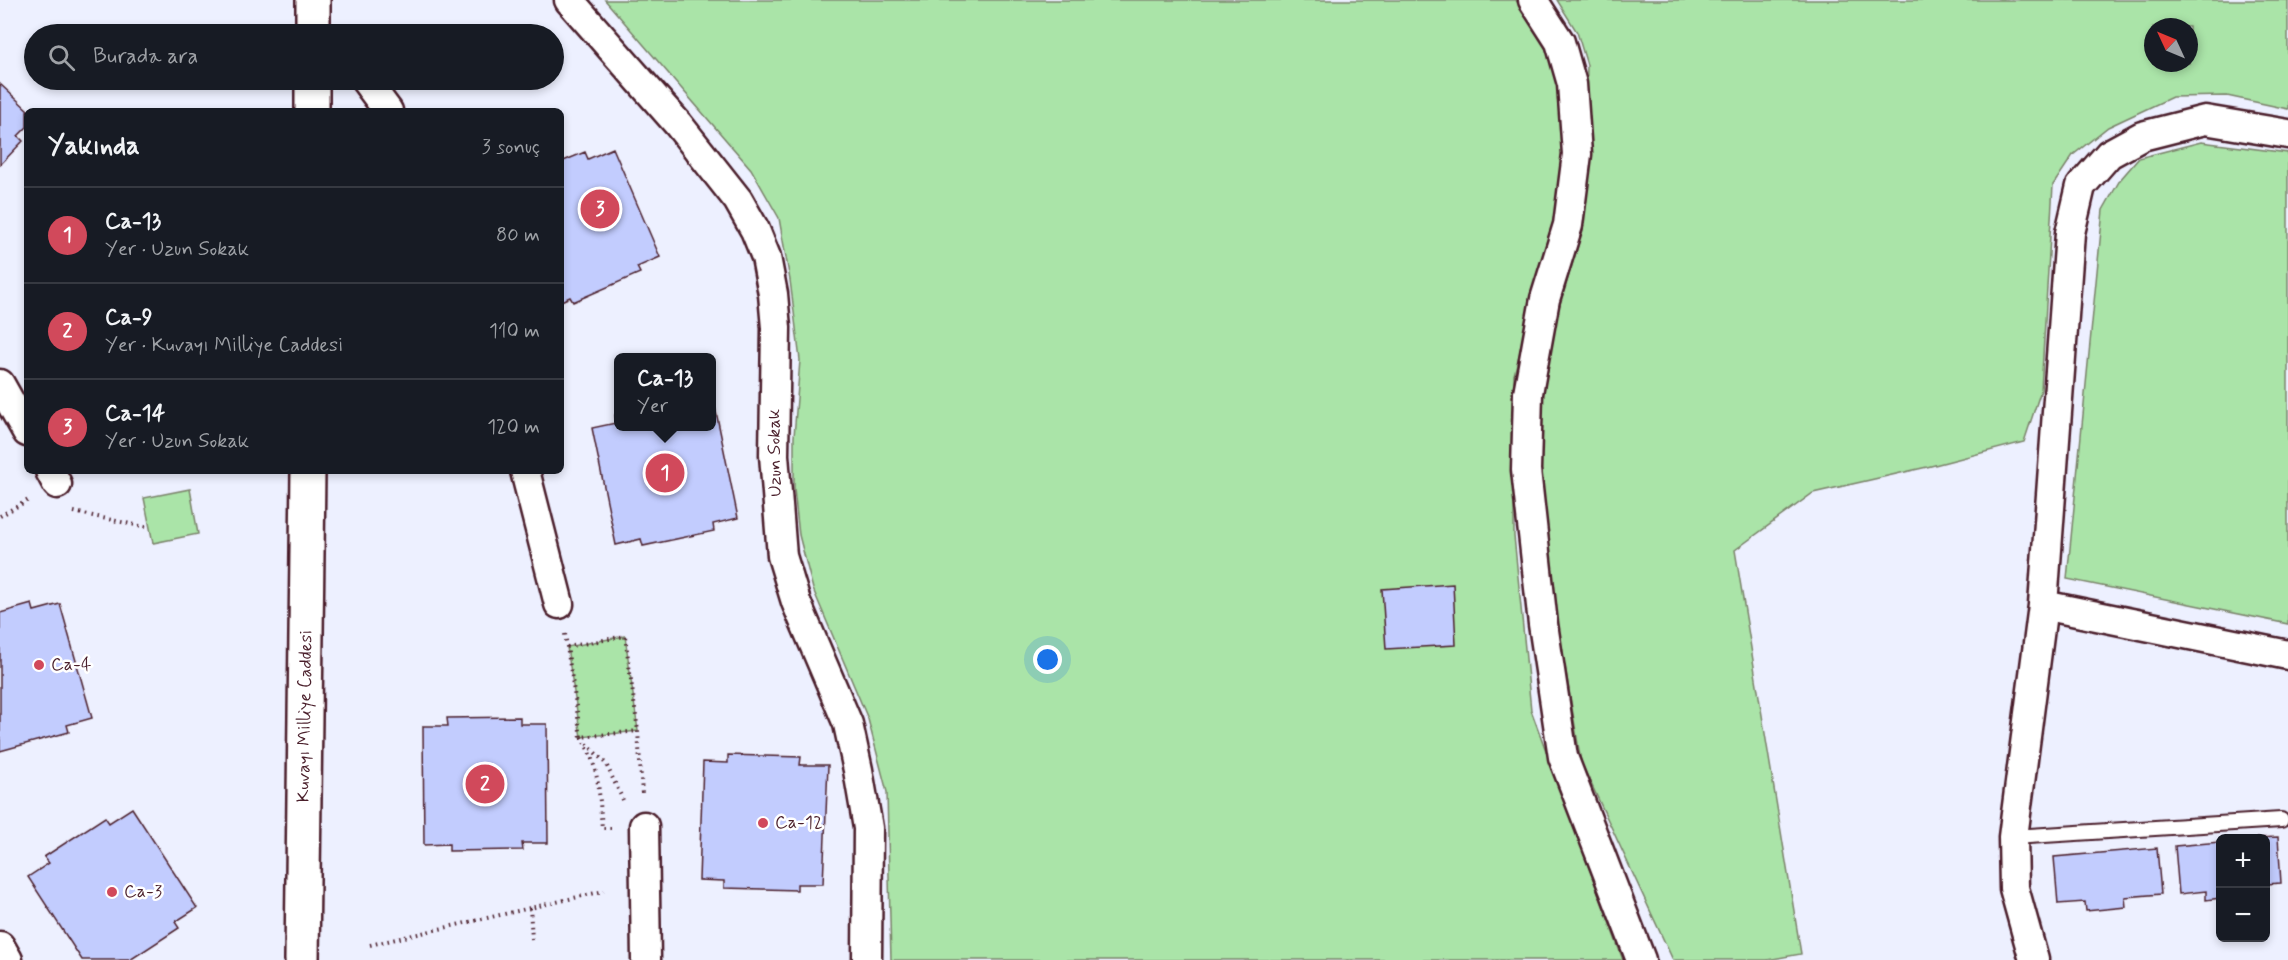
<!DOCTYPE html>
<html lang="tr">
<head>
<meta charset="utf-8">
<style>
  body { margin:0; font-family:Mynerve,sans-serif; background:#242831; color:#f1f3f6 }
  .controls { position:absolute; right:18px; bottom:18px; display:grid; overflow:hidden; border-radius:9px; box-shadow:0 3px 9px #0003 }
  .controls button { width:54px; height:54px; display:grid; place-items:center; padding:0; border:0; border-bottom:2px solid #363941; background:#171b24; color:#f1f3f6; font:30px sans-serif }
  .compass { position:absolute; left:2144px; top:18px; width:54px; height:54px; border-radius:50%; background:#171b24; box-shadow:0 3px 9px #0003; rotate:314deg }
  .you { position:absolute; left:1048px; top:660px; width:21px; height:21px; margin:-15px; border:4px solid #fff; border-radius:50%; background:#1a73e8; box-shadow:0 0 0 9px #1a73e833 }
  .badge { display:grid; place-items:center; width:39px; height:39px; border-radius:50%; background:#d1495b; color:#fff; font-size:20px; font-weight:700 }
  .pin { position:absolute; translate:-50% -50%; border:3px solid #fff; box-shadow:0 2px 6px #0006 }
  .popup { position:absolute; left:614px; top:353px; width:102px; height:78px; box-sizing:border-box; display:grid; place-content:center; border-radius:9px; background:#171b24; filter:drop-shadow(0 2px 4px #0005); font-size:20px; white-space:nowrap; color:#9ea1a6 }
  .popup b { font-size:22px; color:#f1f3f6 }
  .popup::after { content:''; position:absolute; left:50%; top:100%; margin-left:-12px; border:12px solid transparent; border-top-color:#171b24 }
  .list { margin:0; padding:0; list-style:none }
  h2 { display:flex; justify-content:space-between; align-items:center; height:78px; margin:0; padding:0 24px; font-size:26px }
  h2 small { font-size:20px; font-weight:400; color:#9ea1a6 }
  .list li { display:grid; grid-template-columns:39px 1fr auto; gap:18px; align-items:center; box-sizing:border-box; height:96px; padding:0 24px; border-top:2px solid #363941 }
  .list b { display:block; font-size:22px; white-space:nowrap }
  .list p { margin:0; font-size:20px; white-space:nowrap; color:#9ea1a6 }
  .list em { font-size:20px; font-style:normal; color:#9ea1a6 }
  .icon { flex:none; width:33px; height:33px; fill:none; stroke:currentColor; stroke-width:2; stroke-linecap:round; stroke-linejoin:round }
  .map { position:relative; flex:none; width:2288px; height:960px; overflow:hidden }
  .search { position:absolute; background:#171b24; box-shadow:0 3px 9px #0003; left:24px; top:24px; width:540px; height:66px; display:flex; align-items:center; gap:15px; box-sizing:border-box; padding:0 21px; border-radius:33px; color:#9ea1a6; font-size:22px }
  .panel { position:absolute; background:#171b24; box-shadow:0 3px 9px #0003; left:24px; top:108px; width:540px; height:366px; border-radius:9px }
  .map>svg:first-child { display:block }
</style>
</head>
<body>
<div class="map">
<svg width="2288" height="960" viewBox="0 0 2288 960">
  <rect width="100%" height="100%" fill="#edf0ff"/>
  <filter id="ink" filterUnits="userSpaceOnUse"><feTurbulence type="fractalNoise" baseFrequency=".0167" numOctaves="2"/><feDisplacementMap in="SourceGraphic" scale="12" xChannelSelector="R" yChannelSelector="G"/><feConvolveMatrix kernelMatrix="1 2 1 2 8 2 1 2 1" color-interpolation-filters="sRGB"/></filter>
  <g filter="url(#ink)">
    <path fill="#aae4a8" stroke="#7a826a" stroke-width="1.5" fill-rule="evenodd" d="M605,0H1516L1540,36L1555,70L1563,114L1564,154L1556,211L1514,375V536L1531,710L1623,960H891L887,792L868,719L813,589L799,535L794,489V437L800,360L790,280L779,218L751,169Z
      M1557,0H2288V109L2227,96L2172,97L2108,127L2073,155L2053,185L2041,390L2024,442L1927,467L1813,493L1735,550L1801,954L1767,960H1673L1581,762L1544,540L1539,456L1547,347L1579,242L1586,116L1587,65L1577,32ZM2153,27H2189V63H2153Z
      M2201,142L2288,153V624L2067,579L2103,210L2120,180L2139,158Z
      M190,489L198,534L153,543L144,498Z
      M625,636L638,731L581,737L567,647Z"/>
    <path fill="#c2ccfe" stroke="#4a1f2b" stroke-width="1.5" d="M0,84L29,111H27V127L18,136L23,141L0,165Z
      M613,148L660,257L637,267L640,273L573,302L570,297L561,301V162L585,152L588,159Z
      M714,402L738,518L713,524L714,531L643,546L641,539L616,545L592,428L616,423L615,415H618V426H712V403Z
      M1453,584L1456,645L1386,649L1382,589Z
      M32,604L34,611L60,604L92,718L67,725L69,732L0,751V613Z
      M520,717V724H547L548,843H522L523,850L449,851V844L424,845L423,726H448L447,718Z
      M728,755L801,757L800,765H828L823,884H797V890L724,888V881L699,880L703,762L728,763Z
      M132,808L197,908L175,922L179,928L130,960H82L28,877L49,863L44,857L105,817L109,823Z
      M2278,837L2281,883L2266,884V838H2257Z
      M2220,842V898L2206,900V891L2179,894L2175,846Z
      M2157,848L2161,894L2125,897L2126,907L2086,911L2085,902L2058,904L2054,857Z"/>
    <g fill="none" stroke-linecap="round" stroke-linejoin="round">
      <defs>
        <path id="service" d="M2013,837L2281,820"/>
        <path id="minor" d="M569,0L678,124L738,200L755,230L766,257L773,294L776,328L774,455L782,556L796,602L848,724L858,770L868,828L867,960
          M1533,0L1560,42L1572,84L1577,154L1568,225L1545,299L1528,393L1526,470L1543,624L1563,757L1641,960
          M365,80L388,111
          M0,384L27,432
          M50,471L57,484
          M525,471L559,604
          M2043,605L2288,655
          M644,826L646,960
          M0,946L8,960
          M2034,960L2014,888L2013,837L2043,605L2070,233L2081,186L2109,154L2142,136L2205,120L2288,134"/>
        <path id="tertiary" d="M313,34V0
          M312,111V80
          M302,960L308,471"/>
      </defs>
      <use href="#service" stroke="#4a1f2b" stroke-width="18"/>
      <use href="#minor" stroke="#4a1f2b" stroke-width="33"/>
      <use href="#tertiary" stroke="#4a1f2b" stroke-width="38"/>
      <path stroke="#4a1f2b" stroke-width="4" stroke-dasharray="1.5 4.5" stroke-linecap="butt" d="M74,512L150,528
        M0,516L30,499
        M565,634L581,737L638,731L642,794
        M567,647L625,636L638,731
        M581,737C600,767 599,794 602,828H612
        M587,744L606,764L623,800
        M530,908L532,939
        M370,945L604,891"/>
      <use href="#service" stroke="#fff" stroke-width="14"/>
      <use href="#minor" stroke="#fff" stroke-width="28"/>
      <use href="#tertiary" stroke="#fff" stroke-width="33"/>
    </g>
  </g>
  <g fill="#d1495b" stroke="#fff" stroke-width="2">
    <circle cx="39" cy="665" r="6"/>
    <circle cx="763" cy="823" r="6"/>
    <circle cx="112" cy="892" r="6"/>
  </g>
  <g text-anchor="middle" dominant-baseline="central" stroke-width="5" stroke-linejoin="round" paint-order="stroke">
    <g font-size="18" fill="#4a1f2b" stroke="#fff">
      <text transform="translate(775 453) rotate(-91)">Uzun Sokak</text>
      <text transform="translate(305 716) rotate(-89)">Kuvayı Milliye Caddesi</text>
    </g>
    <g font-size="18" fill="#4a1f2b" stroke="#fff" text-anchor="start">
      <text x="51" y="665">Ca-4</text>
      <text x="775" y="823">Ca-12</text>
      <text x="124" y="892">Ca-3</text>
    </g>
  </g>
</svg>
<div class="controls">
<button>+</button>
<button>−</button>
</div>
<svg class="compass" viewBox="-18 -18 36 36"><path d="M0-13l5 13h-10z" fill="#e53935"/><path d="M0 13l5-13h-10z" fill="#9ea1a6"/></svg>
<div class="you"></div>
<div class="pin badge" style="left:665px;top:473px">1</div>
<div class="popup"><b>Ca-13</b>Yer</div>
<div class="pin badge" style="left:485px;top:784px">2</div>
<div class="pin badge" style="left:600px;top:209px">3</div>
<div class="search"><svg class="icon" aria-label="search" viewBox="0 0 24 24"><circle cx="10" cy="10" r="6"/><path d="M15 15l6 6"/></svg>Burada ara</div>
<section class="panel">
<h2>Yakında<small>3 sonuç</small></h2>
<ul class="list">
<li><span class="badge">1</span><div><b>Ca-13</b><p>Yer · Uzun Sokak</p></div><em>80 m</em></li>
<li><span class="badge">2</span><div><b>Ca-9</b><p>Yer · Kuvayı Milliye Caddesi</p></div><em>110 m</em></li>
<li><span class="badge">3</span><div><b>Ca-14</b><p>Yer · Uzun Sokak</p></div><em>120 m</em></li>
</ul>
</section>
</div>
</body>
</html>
